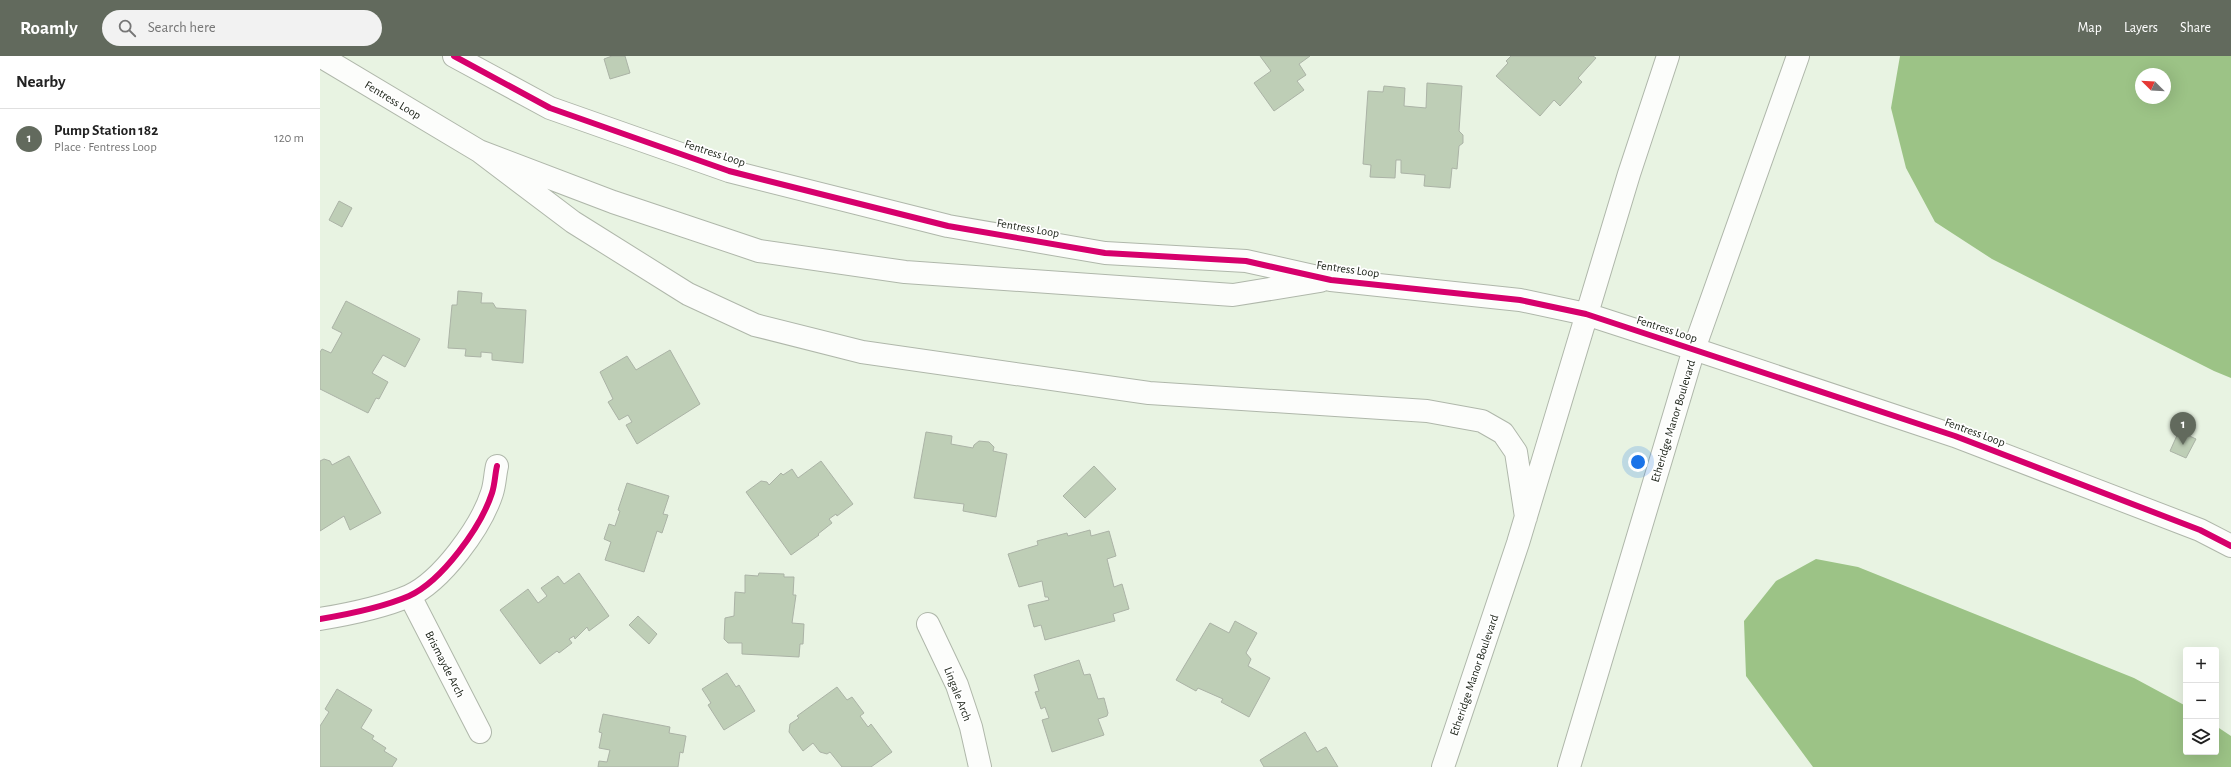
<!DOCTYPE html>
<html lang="en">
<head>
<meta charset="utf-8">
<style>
  body { margin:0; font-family:"Alegreya Sans",sans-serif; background:#f2f2f2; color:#222 }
  .controls { position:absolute; right:12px; bottom:12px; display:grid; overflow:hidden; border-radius:4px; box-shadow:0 4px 16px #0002 }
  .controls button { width:36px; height:36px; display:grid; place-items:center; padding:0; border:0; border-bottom:1px solid #e0e0e0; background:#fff; color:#222; font:20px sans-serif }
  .compass { position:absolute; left:1815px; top:12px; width:36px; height:36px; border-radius:50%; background:#fff; box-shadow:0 4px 16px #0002; rotate:294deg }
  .you { position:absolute; left:1318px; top:406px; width:14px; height:14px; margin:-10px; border:3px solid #fff; border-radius:50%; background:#1a73e8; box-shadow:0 0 0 6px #1a73e833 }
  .badge { display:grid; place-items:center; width:26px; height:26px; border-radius:50%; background:#626a5d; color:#fff; font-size:13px; font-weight:700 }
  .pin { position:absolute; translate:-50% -33px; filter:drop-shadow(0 1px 2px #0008) }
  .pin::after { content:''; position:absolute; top:21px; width:14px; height:12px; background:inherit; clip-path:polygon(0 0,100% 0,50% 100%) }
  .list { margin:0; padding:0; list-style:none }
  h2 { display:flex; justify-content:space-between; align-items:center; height:52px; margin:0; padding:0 16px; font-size:17px }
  h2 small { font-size:13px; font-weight:400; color:#767676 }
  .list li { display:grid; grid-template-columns:26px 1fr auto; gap:12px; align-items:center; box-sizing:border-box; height:60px; padding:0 16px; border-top:1px solid #e0e0e0 }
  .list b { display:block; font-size:15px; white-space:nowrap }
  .list p { margin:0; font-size:13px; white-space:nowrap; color:#767676 }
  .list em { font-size:13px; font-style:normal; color:#767676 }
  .icon { flex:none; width:22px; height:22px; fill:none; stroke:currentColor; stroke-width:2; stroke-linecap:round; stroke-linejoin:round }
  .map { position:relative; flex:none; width:1911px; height:711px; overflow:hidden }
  header { display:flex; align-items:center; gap:24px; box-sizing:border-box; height:56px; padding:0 20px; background:#626a5d; color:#fff }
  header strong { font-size:19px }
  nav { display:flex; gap:22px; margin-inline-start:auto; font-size:14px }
  .search { width:280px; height:36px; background:#f2f2f2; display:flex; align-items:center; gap:10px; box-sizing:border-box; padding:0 14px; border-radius:22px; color:#767676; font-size:15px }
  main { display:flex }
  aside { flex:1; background:#fff }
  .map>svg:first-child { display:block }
</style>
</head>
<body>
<header>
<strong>Roamly</strong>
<div class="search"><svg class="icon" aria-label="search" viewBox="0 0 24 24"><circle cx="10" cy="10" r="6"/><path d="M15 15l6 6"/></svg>Search here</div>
<nav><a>Map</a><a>Layers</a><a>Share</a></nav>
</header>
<main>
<aside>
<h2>Nearby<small></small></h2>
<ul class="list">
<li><span class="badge">1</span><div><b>Pump Station 182</b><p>Place · Fentress Loop</p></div><em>120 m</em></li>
</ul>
</aside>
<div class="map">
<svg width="1911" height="711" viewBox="0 0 1911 711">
  <rect width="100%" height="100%" fill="#e8f3e2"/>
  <path fill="#9cc386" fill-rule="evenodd" d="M1580,0H1911V322L1894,315L1672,203L1615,166L1586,112L1571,52ZM1821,18H1845V42H1821Z
    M1496,503L1538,511L1814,622L1866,650V696H1896V670L1911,680V711H1493L1426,620L1424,565L1456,525Z"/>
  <path fill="#beceb6" stroke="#abb3a6" d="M292,0H305L310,17L290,23L284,3Z
    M940,0H990L979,8L986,19L977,25L984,34L954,55L934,27L951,15Z
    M1191,0H1273L1276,2L1258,22L1262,26L1240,50L1234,44L1220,60L1176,20L1188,7L1186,5Z
    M1107,27L1142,30L1139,75L1143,79V87L1139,90L1137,113L1132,112L1130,132L1104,130L1105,119L1081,117V104H1076L1075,122L1050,121L1051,109L1043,108L1048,35L1063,36L1064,30L1085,32L1084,50L1106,52Z
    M19,145L32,152L22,171L9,164Z
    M138,235L162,237L161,247H173L176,252L206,254L203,307L172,304V297L161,296V301L145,300L146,293L128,292L132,249H137Z
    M26,245L100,283L85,311L63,299L52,317L68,326L59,343L56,342L48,357L0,333V296L2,293L11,297L22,277L12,272Z
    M350,294L380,348L317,388L306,369L312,366L308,359L299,364L288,346L293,343L280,316L307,300L316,314Z
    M1859,375L1876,383L1866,402L1850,395Z
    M606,376L632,380L631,388L653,392L654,389L659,385L669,386L674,391L673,395L687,398L676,461L643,455L644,448L594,442Z
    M29,400L61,457L30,474L24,460L0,475V405L4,403L10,405L12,409Z
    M501,405L533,448L517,460L516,458L509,463L512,467L498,478L499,479L471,499L426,436L441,425L447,426L449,429L461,417L463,419L472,413L478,422Z
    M774,410L796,433L765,462L743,440Z
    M307,427L349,440L343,458L348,459L342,477L337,475L324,516L285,504L291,486L284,483L289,468L295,470L300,455L298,454Z
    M770,474L771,480L789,475L796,500L787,503L794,531L802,528L809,553L793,558L795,565L725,584L721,569L714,571L708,549L729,544L728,541H725L722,525L699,531L688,498L718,489L717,485L747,477L748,480Z
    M259,517L289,560L269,575L267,571L255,583L254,580L249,583L252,587L239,597L237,595L220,608L180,554L208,533L218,547L227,540L221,532L238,520L244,528Z
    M439,517L464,518V521H474L473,539H476L472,567L484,568L483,588H480L479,601L422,598V587H408L404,583L405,562L414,560L415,536L425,537V519L438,520Z
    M318,560L337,578L329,588L309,569Z
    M915,565L937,577L926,597L931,603L928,610L950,622L929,661L901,646L903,643L878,632L876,635L856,624L890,567L909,577Z
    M759,604L764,619L770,618L778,643L784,642L788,657L787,660L778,663L784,679L732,696L722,664L729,662L725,651L721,653L715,636L719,635L714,619Z
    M407,617L416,631L419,629L435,655L404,674L388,649L391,647L382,633Z
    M517,631L527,644L532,641L544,657L540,660L548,671L551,668L572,696L551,711H522L510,696L507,698L500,696L493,687L483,695L469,676L470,668L479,662L477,660Z
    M17,633L52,654L41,672L54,680L52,683L66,692L64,695L77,703L72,711H0V670L9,656L5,653Z
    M283,658L350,671L349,677L366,680L363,697L360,696L358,711H278L279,705L287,706L290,694L279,692L282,677L279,676Z
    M985,676L997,696L1006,691L1018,711H944L940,704Z"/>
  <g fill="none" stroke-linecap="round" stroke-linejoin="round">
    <defs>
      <path id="street" d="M1374,293L1635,380L1880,474L1911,490
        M90,540L160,676
        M0,563C30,558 61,552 89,540C122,525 161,471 172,437C175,428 175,418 177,410
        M608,568L637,629L651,671L660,711"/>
      <path id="secondary" d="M0,0L159,95L293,146L439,195L585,216L913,239L1000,225
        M134,0L230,52L409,115L628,170L785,197L926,205L1011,224L1200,244L1266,258L1374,293
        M159,95L253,166L368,238L435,269L542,296L829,337L1107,355L1162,365L1183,377L1196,396L1206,461
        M1123,711L1198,487L1309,118L1348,0
        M1249,711L1374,293L1478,0"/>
    </defs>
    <use href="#street" stroke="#afb7aa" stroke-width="24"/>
    <use href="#secondary" stroke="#afb7aa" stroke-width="24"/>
    <use href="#street" stroke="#fcfdfb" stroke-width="22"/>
    <use href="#secondary" stroke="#fcfdfb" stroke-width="22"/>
    <defs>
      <path id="cycleway" d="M134,0L230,52L409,115L628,170L785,197L926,205L1011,224L1200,244L1266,258L1635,380L1880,474L1911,490
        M0,563C30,558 61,552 89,540C122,525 161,471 172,437C175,428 175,418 177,410"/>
    </defs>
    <use href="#cycleway" stroke="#fff" stroke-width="8"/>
    <use href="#cycleway" stroke="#d6006c" stroke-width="6"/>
  </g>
  <g text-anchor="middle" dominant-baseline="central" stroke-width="3.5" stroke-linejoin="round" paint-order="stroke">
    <g font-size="12" fill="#1a2116" stroke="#fff">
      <text transform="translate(73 44) rotate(31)">Fentress Loop</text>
      <text transform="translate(395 97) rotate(18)">Fentress Loop</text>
      <text transform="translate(708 172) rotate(10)">Fentress Loop</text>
      <text transform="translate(1028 213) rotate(8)">Fentress Loop</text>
      <text transform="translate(1347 273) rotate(18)">Fentress Loop</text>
      <text transform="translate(1353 365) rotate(-73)">Etheridge Manor Boulevard</text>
      <text transform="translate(1655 376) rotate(20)">Fentress Loop</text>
      <text transform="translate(125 608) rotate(63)">Brismayde Arch</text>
      <text transform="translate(1154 619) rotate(-71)">Etheridge Manor Boulevard</text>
      <text transform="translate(638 638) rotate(69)">Lingale Arch</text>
    </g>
  </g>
</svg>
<div class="controls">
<button>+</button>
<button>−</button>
<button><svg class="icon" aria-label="layers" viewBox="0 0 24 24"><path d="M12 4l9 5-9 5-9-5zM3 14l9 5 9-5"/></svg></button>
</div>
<svg class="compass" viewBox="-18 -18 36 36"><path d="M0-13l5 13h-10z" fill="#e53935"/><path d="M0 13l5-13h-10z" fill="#767676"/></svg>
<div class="you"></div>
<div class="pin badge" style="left:1863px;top:389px">1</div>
</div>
</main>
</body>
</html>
